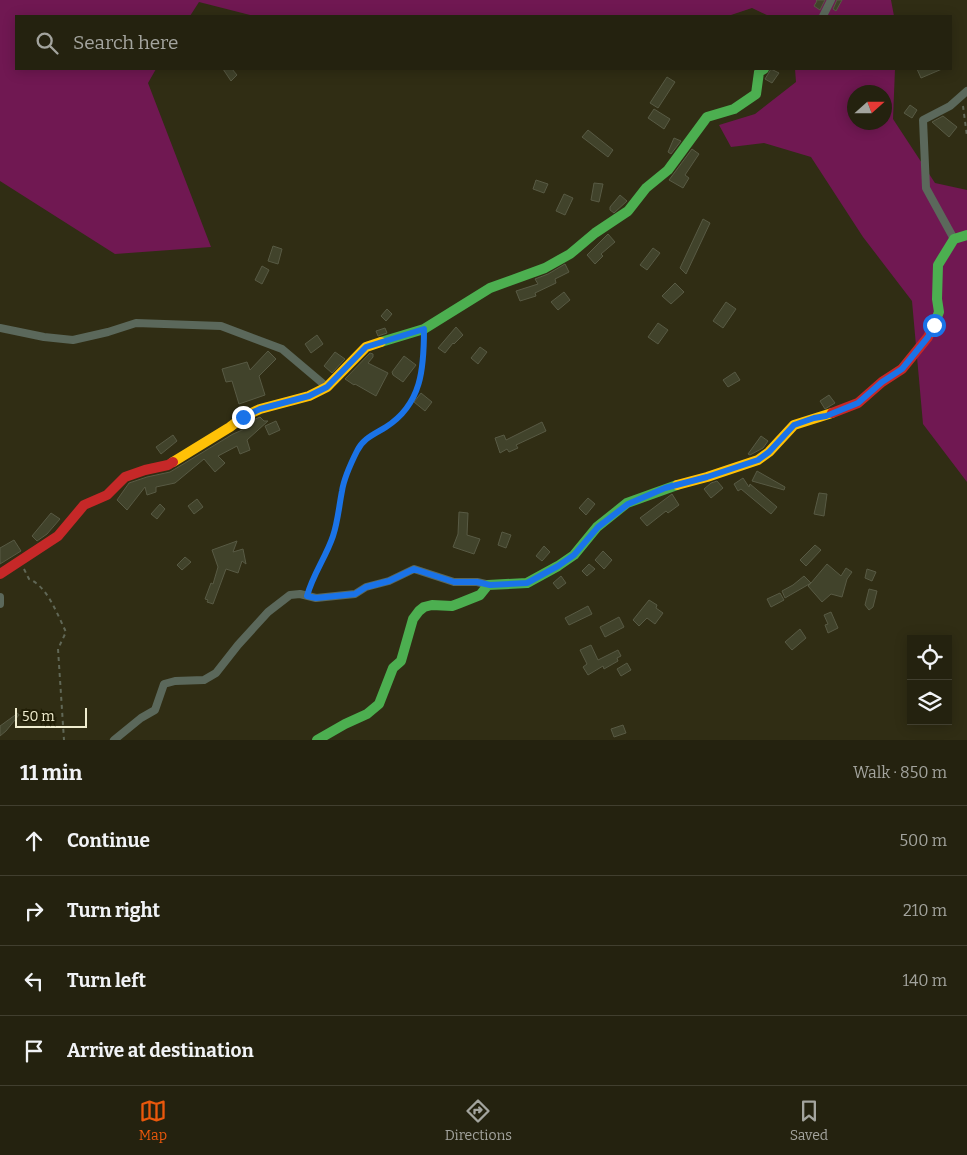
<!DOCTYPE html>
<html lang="en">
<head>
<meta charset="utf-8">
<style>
  body { margin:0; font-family:Bitter,serif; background:#2c2a18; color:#f1f3f6 }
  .controls { position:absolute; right:15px; bottom:15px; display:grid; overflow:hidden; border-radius:0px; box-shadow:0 2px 12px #0003 }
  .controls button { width:45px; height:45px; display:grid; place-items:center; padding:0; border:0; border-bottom:1px solid #413f2f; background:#24220f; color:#f1f3f6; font:25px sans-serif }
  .compass { position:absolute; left:847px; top:85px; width:45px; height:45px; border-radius:50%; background:#24220f; box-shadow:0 2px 12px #0003; rotate:69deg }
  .scale { position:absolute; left:15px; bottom:12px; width:72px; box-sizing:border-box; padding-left:5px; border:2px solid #efecce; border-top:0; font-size:14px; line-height:18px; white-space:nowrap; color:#efecce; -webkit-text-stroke:4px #211e06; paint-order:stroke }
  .stop { position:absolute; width:15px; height:15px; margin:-11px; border:4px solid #1a73e8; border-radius:50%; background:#fff }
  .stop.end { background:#1a73e8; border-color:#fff; box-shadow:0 1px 5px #0008 }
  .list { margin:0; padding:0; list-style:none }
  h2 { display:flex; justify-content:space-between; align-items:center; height:65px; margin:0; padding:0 20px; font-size:21px }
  h2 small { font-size:16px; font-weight:400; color:#a3a49e }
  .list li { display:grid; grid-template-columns:32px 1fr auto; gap:15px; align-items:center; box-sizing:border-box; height:70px; padding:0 20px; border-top:1px solid #413f2f }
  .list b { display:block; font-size:19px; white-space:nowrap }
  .list em { font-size:16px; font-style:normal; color:#a3a49e }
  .icon { flex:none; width:28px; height:28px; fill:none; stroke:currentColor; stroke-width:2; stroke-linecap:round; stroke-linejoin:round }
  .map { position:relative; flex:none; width:967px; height:740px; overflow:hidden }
  .search { position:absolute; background:#24220f; box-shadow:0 2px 12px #0003; left:15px; right:15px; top:15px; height:55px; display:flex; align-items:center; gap:12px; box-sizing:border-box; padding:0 18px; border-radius:0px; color:#a3a49e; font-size:19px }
  .sheet { height:345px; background:#24220f }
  nav { display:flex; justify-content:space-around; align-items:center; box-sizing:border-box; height:70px; border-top:1px solid #413f2f; background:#24220f; font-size:14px; color:#a3a49e }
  nav a { display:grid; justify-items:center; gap:2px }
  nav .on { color:#ea580c }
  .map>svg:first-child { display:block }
</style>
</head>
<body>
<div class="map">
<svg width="967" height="740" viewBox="0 0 967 740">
  <rect width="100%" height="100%" fill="#302d14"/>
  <path fill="#701852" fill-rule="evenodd" d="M0,0H891L894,16H769L752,8L728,16H254L199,2L190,16H16V69H156L148,83L211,247L115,254L0,181Z
    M795,69H895L893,119L935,183L967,190V482L923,424L912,301L863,237L811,157L764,143L731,147L719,125L755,114L796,82ZM854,92H884V122H854Z"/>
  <path fill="#41432b" stroke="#585a44" d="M816,0H825L820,10L814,6L817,1Z
    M837,0H842L836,11L833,9Z
    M223,69H232L237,75L231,81Z
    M771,69L779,73L772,83L765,79Z
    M917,69H942L921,78Z
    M667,77L675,82L658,108L650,103Z
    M910,105L917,110L912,118L904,113Z
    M654,109L670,119L664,129L648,118Z
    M943,116L957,127L949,137L932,122Z
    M588,130L613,150L608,157L582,137Z
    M674,138L681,141L671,154L668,152Z
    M692,149L699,154L685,175L689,178L683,188L669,180Z
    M536,180L548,184L544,193L533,189Z
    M594,183L603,184L599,202L591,200Z
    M564,194L573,198L565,215L556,211Z
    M620,195L627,201L614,213L610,210V207Z
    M703,219L710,223L686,274L680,268Z
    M608,234L615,242L601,254L603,256L595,264L587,255Z
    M273,246L282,249L278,264L268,261Z
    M653,248L660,253L647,270L640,265Z
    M565,264L569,272L555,279L556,283L535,293L536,296L520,301L516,291L538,284L535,279L548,274Z
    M262,266L269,270L262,284L255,280Z
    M675,283L684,292L671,304L662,296Z
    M564,292L570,300L558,310L551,302Z
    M726,302L736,309L723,328L713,321Z
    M387,309L392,314L386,321L381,316Z
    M658,323L668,330L658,344L648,337Z
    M456,327L463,335L454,344L453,343L445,353L438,348Z
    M385,328L387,333L378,336L376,331Z
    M317,335L323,344L311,353L305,344Z
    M480,347L487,352L478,364L471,358Z
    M268,351L276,359L259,376L265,395L239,404L232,381L226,382L222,369L247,362L250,370Z
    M335,352L345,359L332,373L324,366Z
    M370,353L373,354V357L368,363L388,373L376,396L355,384L354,385L345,379Z
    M404,356L416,365L403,382L393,375L392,372Z
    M735,372L740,380L728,387L723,380Z
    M421,393L432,402L425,411L414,402Z
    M829,395L835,403L825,409L820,401Z
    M260,417L264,421H268L247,440L250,450L240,454L237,446L218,456L225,463L215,472L204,459L175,483L156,487V492L147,495L145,487L127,510L117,500L129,483L147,477L170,472L233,434L249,427L246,423Z
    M276,421L280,430L269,435L265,426Z
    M542,422L546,431L516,445L518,448L509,452L507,449L500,453L495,438L504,435L506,440Z
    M173,435L177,441L161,454L156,447Z
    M761,436L768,441L763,448L750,455L748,454Z
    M757,471L785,487L784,490L752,481Z
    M743,478L749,487L750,484L777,507L771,514L741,489L738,491L734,484Z
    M717,481L723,488L711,498L704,489L711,483Z
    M819,493L827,494L824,516L814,514Z
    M672,494L679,505L668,513L666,511L647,526L640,518Z
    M588,498L595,504L586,515L579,508Z
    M197,499L203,507L194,514L188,506Z
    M160,504L165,509L157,519L151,514Z
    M459,512L468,513L467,535L480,539L474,554L453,547L458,534Z
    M51,513L60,519L47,534L37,541L32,536Z
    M502,532L511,535L506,548L498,545Z
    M14,540L21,551L0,564V548Z
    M237,541L233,552L243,549L246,564L242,561L238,573L226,569L213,604L207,602L208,600L205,599L211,583L213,584L218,567L212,550Z
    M815,545L821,550L806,566L800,560Z
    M544,546L550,552L542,561L536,556Z
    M603,551L612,560L604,569L595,560Z
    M185,557L191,562L182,570L177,565Z
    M589,564L595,569L587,576L582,571Z
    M827,564L841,576L846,568L852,572L847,579L842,597L831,594L822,602L808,586L811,583L785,598L782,591L793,585L804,576L811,583Z
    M867,569L876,572L872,581L865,578Z
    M561,576L566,583L558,589L553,583Z
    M869,589L877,591L873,607L869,610L865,605Z
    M780,593L784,600L771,607L767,599Z
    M649,600L657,605L656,608L663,613L655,624L647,618L639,626L633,620Z
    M588,606L592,614L569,625L565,618Z
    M831,612L838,628L828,633L825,625L828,624L824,615Z
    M619,617L624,627L605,637L600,627Z
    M800,629L806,638L792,650L785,642Z
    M591,645L598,660L618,650L621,656L617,658L618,661L604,669L603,666L588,675L583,667L587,664L580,650Z
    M627,663L631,670L621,676L617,669Z
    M18,713L19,715L6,731L0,736V726Z
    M623,725L626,733L614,737L611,729Z"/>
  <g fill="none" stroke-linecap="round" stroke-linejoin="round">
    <path stroke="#606756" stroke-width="2" stroke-dasharray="4 4" stroke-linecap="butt" d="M963,106L967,136
      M24,569L29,579C48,587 57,614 66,632L58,649L64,740
      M309,587L333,535L340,512L342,490L357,450L369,436L386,427L404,413L420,384L424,360V339"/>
    <path stroke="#5b685b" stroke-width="8" d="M823,16L831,0
      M954,239L926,188L923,120L950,106L967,91
      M0,328L44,337L73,340L108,332L136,323L221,326L282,349L327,387
      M0,597V604
      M114,740L141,718L155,710L164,684L175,681L204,680L216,673L238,645L268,612L290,595L300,594L316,598L355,594L366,587L389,581L414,569L454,582H477L490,585"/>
    <path stroke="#4caf50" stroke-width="10" d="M935,322L939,312L937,299L938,265L954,239L967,235
      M381,342L424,329L490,288L545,268L570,254L595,233L628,211L646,188L668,170L707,117L734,109L756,94L759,72L764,69
      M317,740L345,724L367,714L379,704L393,668L401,661L413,619L419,611L424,607L432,605L452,606L460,603L480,595L488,585L527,583L558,566L574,555L597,527L627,503L677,485"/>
    <path stroke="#ffc107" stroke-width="10" d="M173,462L230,427L243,417L260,409L309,396L327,387L366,347L381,342
      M677,485L707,477L758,460L769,452L794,425L832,413"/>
    <path stroke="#c62828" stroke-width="10" d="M832,413L858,403L882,382L902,369L928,337L935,322
      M0,574L58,536L84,505L107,495L125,477L145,470L168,465L173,462"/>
  </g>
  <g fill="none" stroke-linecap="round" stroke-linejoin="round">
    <path stroke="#1a73e8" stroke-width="6" d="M243,417L260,409L309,396L327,387L366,347L424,329C424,368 422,404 386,427C375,434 363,438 357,451C351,463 344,478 342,491C339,506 338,521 333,536C326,557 313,574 307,596L316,598L355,594L366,587L389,581L414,569L454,582H477L490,585L527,583L558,566L574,555L598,527L628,504L665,488L707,477L758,460L769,452L794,425L814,418L826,416L858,403L882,382L902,369L928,337L934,325"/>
  </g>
</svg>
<div class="controls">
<button><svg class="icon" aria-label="locate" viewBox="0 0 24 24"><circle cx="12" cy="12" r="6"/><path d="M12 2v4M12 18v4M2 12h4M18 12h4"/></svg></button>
<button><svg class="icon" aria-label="layers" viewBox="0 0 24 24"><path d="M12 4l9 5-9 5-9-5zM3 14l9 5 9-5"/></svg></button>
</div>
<svg class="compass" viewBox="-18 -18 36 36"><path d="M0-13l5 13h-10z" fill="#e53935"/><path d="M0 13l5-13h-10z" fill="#a3a49e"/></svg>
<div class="scale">50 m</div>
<div class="stop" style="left:934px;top:325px"></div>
<div class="stop end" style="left:243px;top:417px"></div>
<div class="search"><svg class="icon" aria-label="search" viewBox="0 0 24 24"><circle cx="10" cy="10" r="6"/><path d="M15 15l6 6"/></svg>Search here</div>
</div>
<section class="sheet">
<h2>11 min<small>Walk · 850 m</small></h2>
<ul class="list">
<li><svg class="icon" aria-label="ahead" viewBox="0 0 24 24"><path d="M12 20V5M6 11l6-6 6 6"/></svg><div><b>Continue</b></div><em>500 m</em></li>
<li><svg class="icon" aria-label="right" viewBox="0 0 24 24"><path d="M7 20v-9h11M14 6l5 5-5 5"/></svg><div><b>Turn right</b></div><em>210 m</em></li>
<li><svg class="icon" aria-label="left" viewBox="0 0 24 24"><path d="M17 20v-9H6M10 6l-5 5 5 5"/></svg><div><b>Turn left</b></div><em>140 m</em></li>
<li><svg class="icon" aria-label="arrive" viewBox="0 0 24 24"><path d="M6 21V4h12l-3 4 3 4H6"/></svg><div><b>Arrive at destination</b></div></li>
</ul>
</section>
<nav>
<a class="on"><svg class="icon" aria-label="map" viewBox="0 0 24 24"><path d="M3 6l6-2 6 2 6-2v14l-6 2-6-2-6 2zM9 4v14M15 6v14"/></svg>Map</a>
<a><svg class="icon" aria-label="directions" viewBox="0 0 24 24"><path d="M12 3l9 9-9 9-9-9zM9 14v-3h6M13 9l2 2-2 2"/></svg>Directions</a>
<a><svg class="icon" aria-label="saved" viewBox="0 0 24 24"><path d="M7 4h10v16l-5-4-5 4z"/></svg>Saved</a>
</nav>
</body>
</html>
